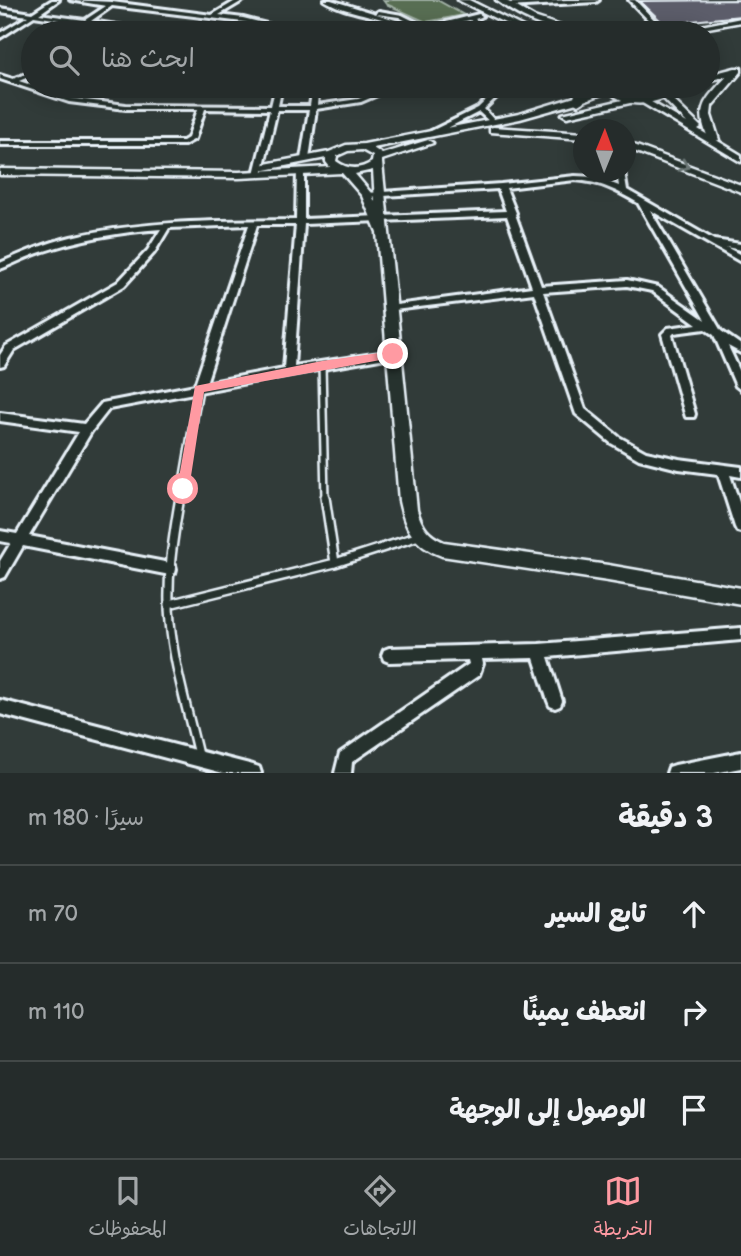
<!DOCTYPE html>
<html lang="ar">
<head>
<meta charset="utf-8">
<style>
  body { margin:0; font-family:"Balsamiq Sans","Playpen Sans Arabic",sans-serif; background:#2d3433; color:#f1f3f6; direction:rtl }
  .compass { position:absolute; left:573px; top:119px; width:63px; height:63px; border-radius:50%; background:#252c2b; box-shadow:0 4px 18px #0003; rotate:1deg }
  .stop { position:absolute; width:21px; height:21px; margin:-16px; border:5px solid #ff9aa2; border-radius:50%; background:#fff }
  .stop.end { background:#ff9aa2; border-color:#fff; box-shadow:0 2px 7px #0008 }
  .list { margin:0; padding:0; list-style:none }
  h2 { display:flex; justify-content:space-between; align-items:center; height:91px; margin:0; padding:0 28px; font-size:30px }
  h2 small { font-size:23px; font-weight:400; color:#a3a7a9 }
  .list li { display:grid; grid-template-columns:46px 1fr auto; gap:21px; align-items:center; box-sizing:border-box; height:98px; padding:0 28px; border-top:2px solid #424847 }
  .list b { display:block; font-size:26px; white-space:nowrap }
  .list em { font-size:23px; font-style:normal; color:#a3a7a9 }
  .icon { flex:none; width:38px; height:38px; fill:none; stroke:currentColor; stroke-width:2; stroke-linecap:round; stroke-linejoin:round }
  .map { position:relative; flex:none; width:741px; height:773px; overflow:hidden; direction:ltr }
  .search { position:absolute; background:#252c2b; box-shadow:0 4px 18px #0003; left:21px; right:21px; top:21px; height:77px; display:flex; align-items:center; gap:18px; box-sizing:border-box; padding:0 24px; border-radius:38px; color:#a3a7a9; font-size:26px }
  .sheet { height:385px; background:#252c2b }
  nav { display:flex; justify-content:space-around; align-items:center; box-sizing:border-box; height:98px; border-top:2px solid #424847; background:#252c2b; font-size:19px; color:#a3a7a9 }
  nav a { display:grid; justify-items:center; gap:4px }
  nav .on { color:#ff9aa2 }
  .map>svg:first-child { display:block }
</style>
</head>
<body>
<div class="map">
<svg width="741" height="773" viewBox="0 0 741 773">
  <rect width="100%" height="100%" fill="#313b39"/>
  <filter id="ink" filterUnits="userSpaceOnUse"><feTurbulence type="fractalNoise" baseFrequency=".0143" numOctaves="2"/><feDisplacementMap in="SourceGraphic" scale="14" xChannelSelector="R" yChannelSelector="G"/><feConvolveMatrix kernelMatrix="1 2 1 2 8 2 1 2 1" color-interpolation-filters="sRGB"/></filter>
  <g filter="url(#ink)">
    <path fill="#596e52" stroke="#a0b0a5" stroke-width="2" d="M383,0H437L464,15L426,22L386,4Z"/>
    <path fill="#5b5d6a" stroke="#e8f1f8" stroke-width="2" d="M741,0V16L691,21L692,22L677,23L681,26L667,27L640,1Z"/>
    <g fill="none" stroke-linecap="round" stroke-linejoin="round">
      <defs>
        <path id="service-far1" d="M322,365L325,499
          M180,499L199,389"/>
        <path id="service" d="M180,497C173,538 166,580 170,622C174,667 188,711 198,755
          M325,497L335,563
          M169,604L335,563L419,536"/>
        <path id="minor" d="M52,0H59L39,14L85,20L106,6L70,0L112,2L212,15L237,0H244L219,15L243,18L303,33H293L243,22L112,6L91,21L149,30L146,32L87,24L73,33H66L80,23L34,16L0,38V33L28,16L0,12V8L32,13Z
          M324,0H331L399,21L419,33C410,33 402,26 394,23C371,14 345,13 324,0Z
          M567,0H599L596,2L508,7L505,5L508,3Z
          M629,0H635L667,33H661Z
          M379,11L402,15L426,27L479,14L482,16L481,17L475,19L492,33H486L470,20L431,29L437,33H430L422,30L399,17L377,14L376,13Z
          M33,71V75L19,81L70,98L126,105L271,106L276,86H282L278,106H310L313,86H319L317,105L358,99L390,86H398L361,102L316,109L309,159L305,161L301,159L309,110H277L262,174L258,176L254,174L270,110L205,109L195,139L184,145H0V141H183L188,138L198,109H126L69,102L0,79V75L13,79Z
          M501,86H508L484,109L495,121V123H491L479,112L432,136L425,134L478,108Z
          M297,170L304,172V219L506,211L498,189L367,197L363,195L367,193L501,184L575,176L595,177L619,186L617,172H624L627,190L714,240L741,244V250L726,247L741,255V262L650,210L721,331L741,345V353L728,346L741,374V390L736,386L714,335L705,329L674,333L672,335L695,414L694,417H686L685,414L662,334L668,328L697,324L652,291L627,286L543,292L585,409L619,437L646,452L679,459L741,467V477L730,475L741,508V532L737,531L735,527L718,474L679,469L639,459L611,443L576,414L534,293L386,311L384,309L389,306L532,287L507,216L304,224L294,366L393,351L398,354L397,356L289,375L109,409L91,432L29,536L170,563L175,565L176,569L175,573L170,575L23,546L5,577L0,579V561L11,543L0,541V531L17,534L79,432L0,421V413L84,424L102,403L195,385L249,225L169,228L154,253L124,286L14,350L4,366L0,367V355L6,346L118,282L148,250L161,229C120,232 80,239 41,252C27,256 14,264 0,269V263C23,253 46,243 71,237C145,220 221,221 296,220ZM575,180C601,182 616,190 638,203L705,320L658,287L627,280L541,286L515,214L516,213L506,188ZM257,225H296L284,368L206,383Z
          M741,628V640L548,657L562,701L560,706L555,708L550,706L548,701L534,658L482,659L483,664L479,675L352,762L351,773H335L340,753L469,664L468,660L389,662L384,660L382,655L384,650L389,648L539,644Z
          M0,700L253,765L259,767L261,773H223L0,714Z
          M741,752V768L714,773H667L669,767L675,765Z"/>
        <path id="tertiary" d="M496,0H505L534,17L582,33C553,34 519,18 496,0Z
          M741,18V22L681,33H666Z
          M608,87L615,89L584,101L520,119L373,148L382,154L428,140L433,143L382,160V163L417,510C422,527 428,535 444,542L608,565L741,588V604L608,581L442,556C414,546 405,529 399,501L377,232L362,196L342,173L239,178L0,175V169L239,172L330,167L326,162V158L265,170L260,167L265,164L329,152L346,145L364,144L519,114ZM362,150L373,156L372,162C360,170 348,170 336,161L337,156L348,151ZM373,170L375,202L371,193L355,174Z
          M663,90L699,125L701,127L698,129L741,155V162L639,101L567,117L562,114L635,97L639,100L646,99L687,123L660,95V91Z
          M493,127L584,133V139L490,132V128Z
          M626,142L741,185V192L626,148Z"/>
        <path id="secondary" d="M458,0H469L535,33H525Z
          M735,68H741V72L712,106L711,115L719,140L710,142C694,107 704,102 727,76L708,81V75Z
          M577,86H587L583,102L578,105L573,102Z
          M605,86H615C626,99 641,100 656,94L653,86H663L667,90L665,98C643,107 619,106 605,86Z"/>
      </defs>
      <use href="#service-far1" stroke="#e8f1f8" stroke-width="10"/>
      <use href="#service" stroke="#e8f1f8" stroke-width="12"/>
      <use href="#minor" stroke="#e8f1f8" stroke-width="6"/>
      <use href="#tertiary" stroke="#e8f1f8" stroke-width="5"/>
      <use href="#secondary" stroke="#e8f1f8" stroke-width="5"/>
      <use href="#service-far1" stroke="#26332d" stroke-width="5"/>
      <use href="#service" stroke="#26332d" stroke-width="7"/>
      <use href="#minor" fill="#26332d" fill-rule="evenodd"/>
      <use href="#tertiary" fill="#26332d" fill-rule="evenodd"/>
      <use href="#secondary" fill="#26332d" fill-rule="evenodd"/>
    </g>
    <defs><path id="oneway-chevron" d="M-2-3.5L2.5 0L-2 3.5" fill="none" stroke-width="1.6" stroke-linecap="round" stroke-linejoin="round" transform="scale(1.75)"/></defs>
    <use stroke="#6a7674" href="#oneway-chevron" transform="translate(684 166) rotate(22)"/>
  </g>
  <path fill="#ff9aa2" d="M393,351L399,354L397,357L204,392L189,489L188,493H179L177,489L195,386L322,361Z"/>
</svg>
<svg class="compass" viewBox="-18 -18 36 36"><path d="M0-13l5 13h-10z" fill="#e53935"/><path d="M0 13l5-13h-10z" fill="#a3a7a9"/></svg>
<div class="stop" style="left:183px;top:489px"></div>
<div class="stop end" style="left:393px;top:354px"></div>
<div class="search"><svg class="icon" aria-label="search" viewBox="0 0 24 24"><circle cx="10" cy="10" r="6"/><path d="M15 15l6 6"/></svg>ابحث هنا</div>
</div>
<section class="sheet">
<h2>3 دقيقة<small>سيرًا · 180 m</small></h2>
<ul class="list">
<li><svg class="icon" aria-label="ahead" viewBox="0 0 24 24"><path d="M12 20V5M6 11l6-6 6 6"/></svg><div><b>تابع السير</b></div><em>70 m</em></li>
<li><svg class="icon" aria-label="right" viewBox="0 0 24 24"><path d="M7 20v-9h11M14 6l5 5-5 5"/></svg><div><b>انعطف يمينًا</b></div><em>110 m</em></li>
<li><svg class="icon" aria-label="arrive" viewBox="0 0 24 24"><path d="M6 21V4h12l-3 4 3 4H6"/></svg><div><b>الوصول إلى الوجهة</b></div></li>
</ul>
</section>
<nav>
<a class="on"><svg class="icon" aria-label="map" viewBox="0 0 24 24"><path d="M3 6l6-2 6 2 6-2v14l-6 2-6-2-6 2zM9 4v14M15 6v14"/></svg>الخريطة</a>
<a><svg class="icon" aria-label="directions" viewBox="0 0 24 24"><path d="M12 3l9 9-9 9-9-9zM9 14v-3h6M13 9l2 2-2 2"/></svg>الاتجاهات</a>
<a><svg class="icon" aria-label="saved" viewBox="0 0 24 24"><path d="M7 4h10v16l-5-4-5 4z"/></svg>المحفوظات</a>
</nav>
</body>
</html>
